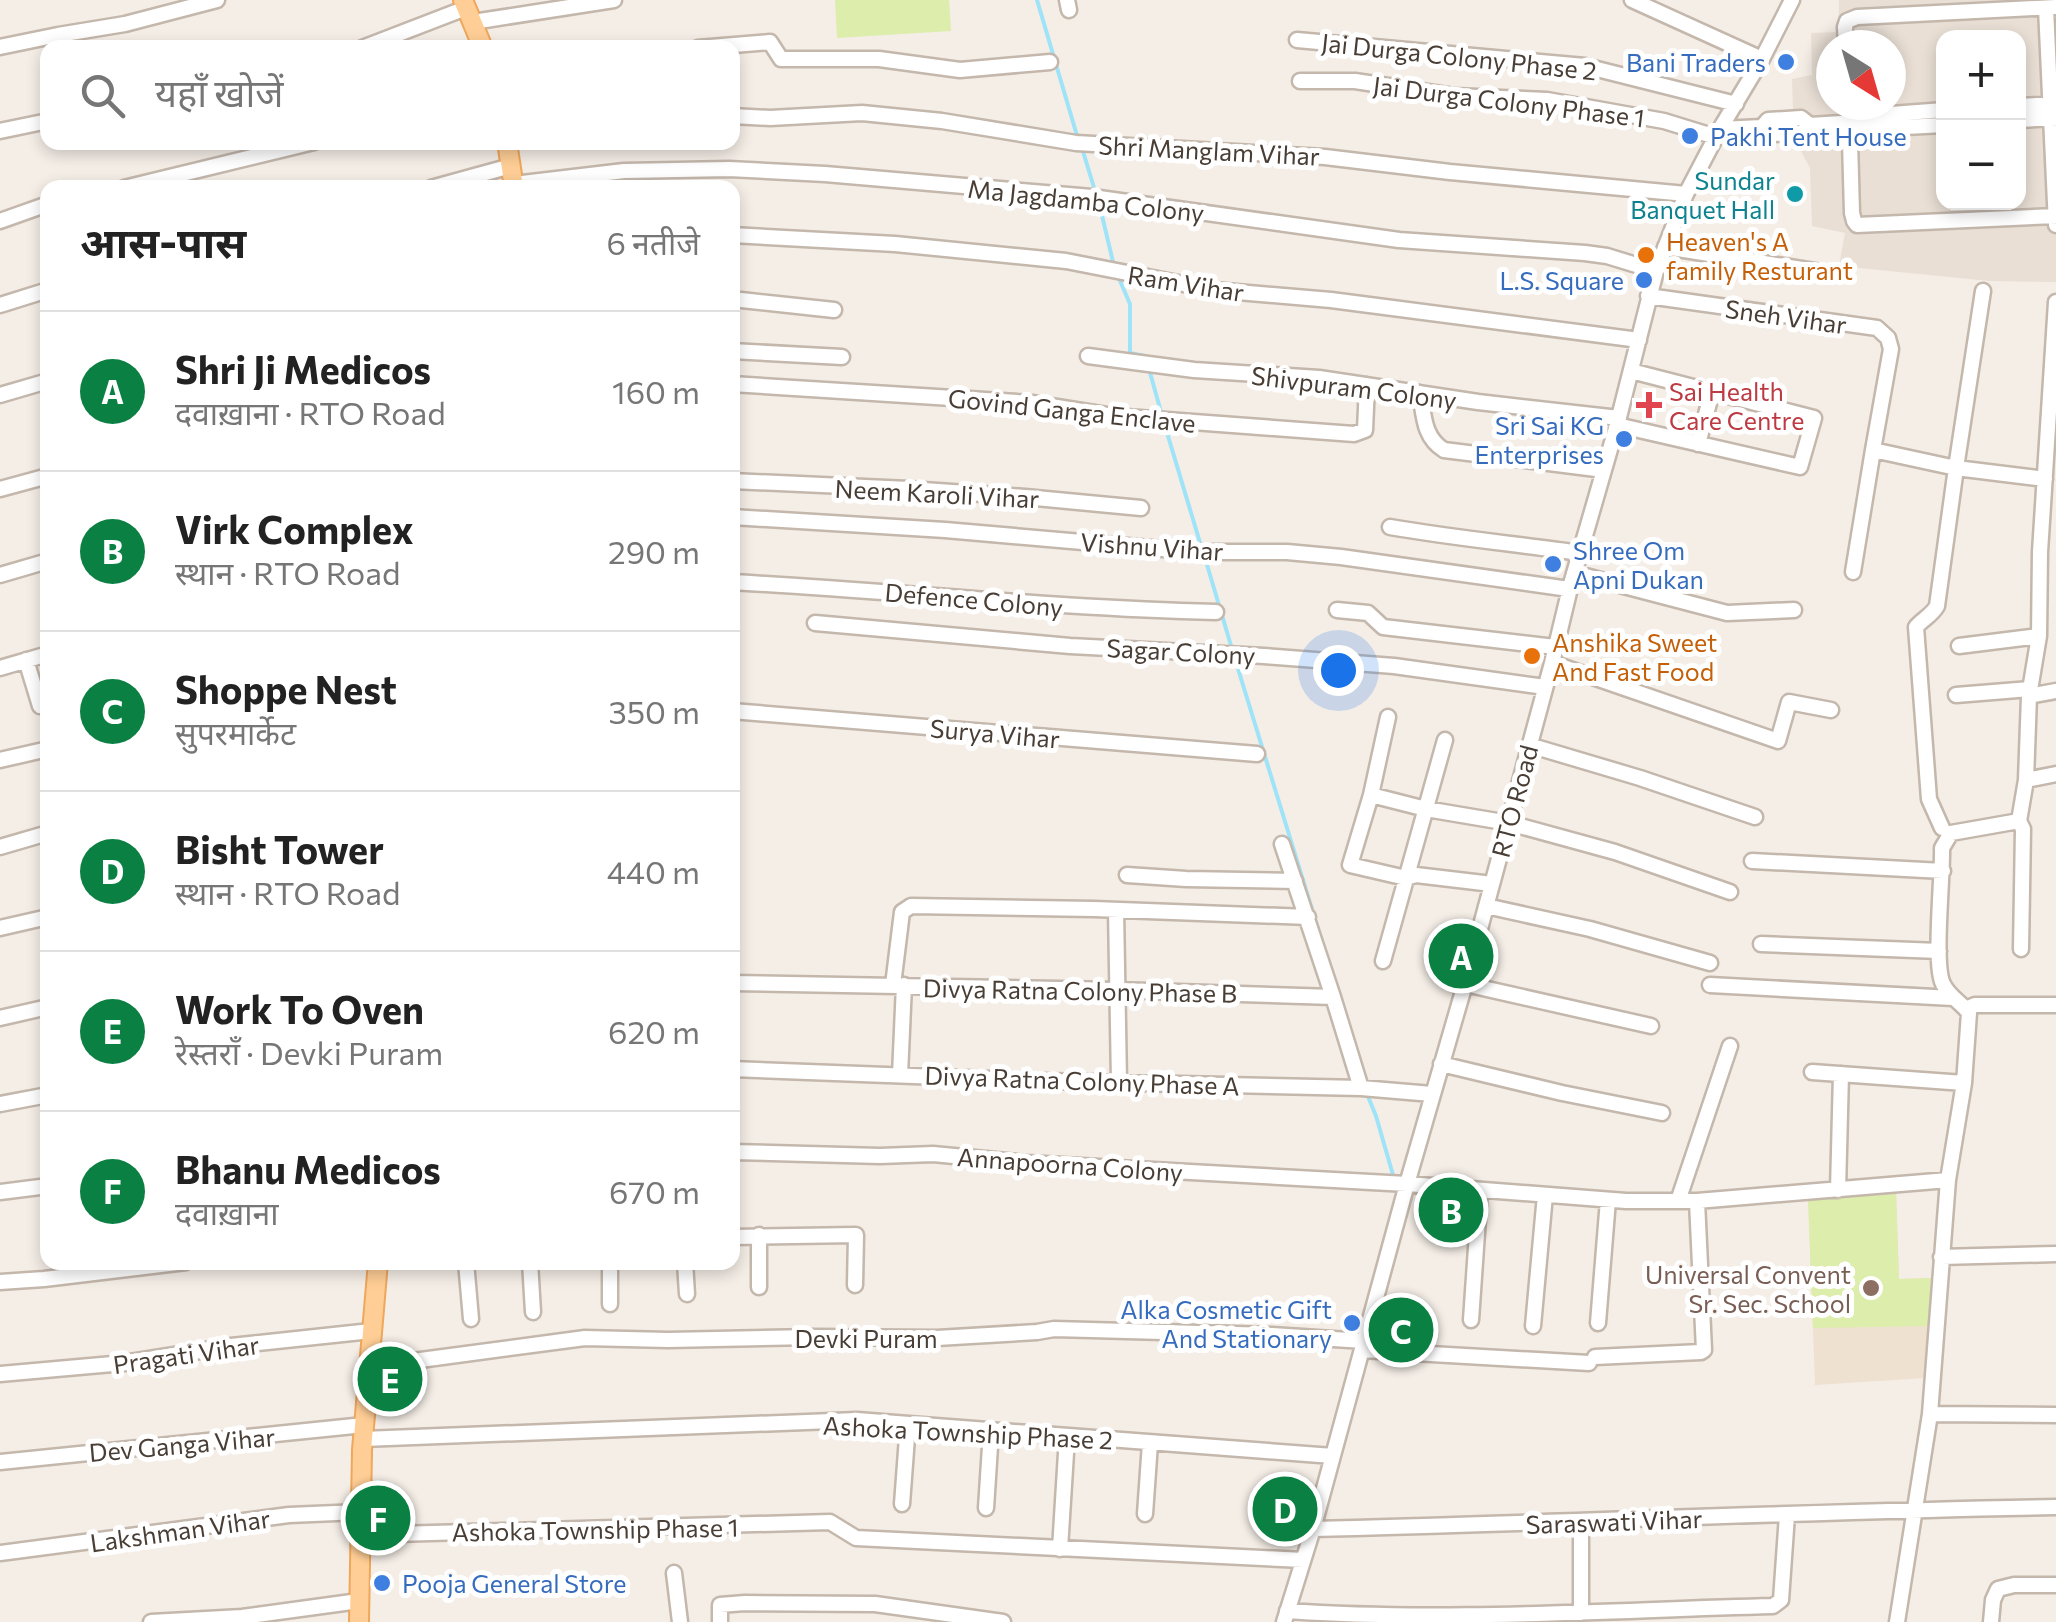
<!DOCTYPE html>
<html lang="hi">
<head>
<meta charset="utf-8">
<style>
  body { margin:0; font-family:Commissioner,"Noto Sans Devanagari",sans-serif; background:#f6f6f6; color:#222 }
  .controls { position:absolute; right:30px; top:30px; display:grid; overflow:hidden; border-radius:20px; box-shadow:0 5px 15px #0003 }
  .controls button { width:90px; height:90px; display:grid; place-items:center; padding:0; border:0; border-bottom:2px solid #e0e0e0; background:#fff; color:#222; font:50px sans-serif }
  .compass { position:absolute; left:1816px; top:30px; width:90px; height:90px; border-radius:50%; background:#fff; box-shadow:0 5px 15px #0003; rotate:143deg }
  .you { position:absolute; left:1338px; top:670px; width:35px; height:35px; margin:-25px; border:8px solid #fff; border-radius:50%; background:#1a73e8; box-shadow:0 0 0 15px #1a73e833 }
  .badge { display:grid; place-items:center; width:65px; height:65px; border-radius:50%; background:#0b8043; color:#fff; font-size:32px; font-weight:700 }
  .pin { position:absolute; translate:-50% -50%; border:5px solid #fff; box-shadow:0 2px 10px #0006 }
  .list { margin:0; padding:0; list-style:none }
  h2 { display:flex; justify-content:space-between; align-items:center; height:130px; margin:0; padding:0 40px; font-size:42px }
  h2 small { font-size:32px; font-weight:400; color:#767676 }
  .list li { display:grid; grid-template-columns:65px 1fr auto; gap:30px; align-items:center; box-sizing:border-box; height:160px; padding:0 40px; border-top:2px solid #e0e0e0 }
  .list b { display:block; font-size:38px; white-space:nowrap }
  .list p { margin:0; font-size:32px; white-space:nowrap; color:#767676 }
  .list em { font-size:32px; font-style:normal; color:#767676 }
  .icon { flex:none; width:55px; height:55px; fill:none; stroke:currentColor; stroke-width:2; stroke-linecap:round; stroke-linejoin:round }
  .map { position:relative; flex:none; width:2056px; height:1622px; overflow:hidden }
  .search { position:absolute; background:#fff; box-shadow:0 5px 15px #0003; left:40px; top:40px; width:700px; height:110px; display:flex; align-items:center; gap:25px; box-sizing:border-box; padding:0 35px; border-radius:20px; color:#767676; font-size:38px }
  .panel { position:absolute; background:#fff; box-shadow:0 5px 15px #0003; left:40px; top:180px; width:700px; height:1090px; border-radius:20px }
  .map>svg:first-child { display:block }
</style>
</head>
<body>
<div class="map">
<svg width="2056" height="1622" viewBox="0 0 2056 1622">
  <rect width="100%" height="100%" fill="#f5eee7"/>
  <path fill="#e9dfd5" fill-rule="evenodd" d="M1839,0H2056V282L1989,281L1839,266L1845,233L1812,226L1810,168L1794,138L1792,79L1812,75L1811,33L1838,32ZM1944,38H2018V202H1944ZM1831,45H1891V105H1831Z"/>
  <path fill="#efe1d0" d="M1896,1190L1899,1279L1931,1278L1926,1378L1815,1385L1808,1197Z"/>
  <path fill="#dcedac" d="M835,0H949L951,31L837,38Z
    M1896,1190L1899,1279L1931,1278L1929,1326L1813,1328L1808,1197Z"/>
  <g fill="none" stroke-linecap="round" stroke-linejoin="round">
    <path stroke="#9ee3f7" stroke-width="4" d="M1037,0L1078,139
      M1082,148L1095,191
      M1099,203L1114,266
      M1118,276L1130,304V353L1145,356
      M1149,369L1161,412
      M1165,426L1201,546
      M1205,558L1232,649
      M1235,659L1327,958
      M1367,1094L1376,1116L1393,1175"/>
    <defs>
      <path id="minor" d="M1067,0L1069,10
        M1632,0L1762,59
        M2046,8L2056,225
        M473,22L614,0
        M1297,40L1585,66L1736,104
        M1846,45L1845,27L1847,21L1857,17L2056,7
        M0,47L58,35L125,24L217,0
        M362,48L466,8
        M698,48L770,42L781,59H879L960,70L1050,62
        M1300,81H1355L1454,96L1547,100L1664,121L1716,137
        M1849,105L1852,213L1854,221L1857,225L2056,216
        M2018,106L2056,104
        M732,116L770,118L862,113L942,121L1076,143L1325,157L1450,172L1686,194
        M2018,120L2056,118
        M1857,122L1866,129L1944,125
        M1762,127L1768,120L1801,118L1810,125
        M1720,129L1762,127L1771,134L1802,133L1810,125L1857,122L1865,116L1944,110
        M0,131L48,121
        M514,184L624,171L729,169L825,174L1092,197L1399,240L1585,253L1607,256L1656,271
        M124,188L314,142
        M431,188L511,166
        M0,221L48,204
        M732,235L895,244L1066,261L1214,290L1331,300L1639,340
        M1665,247L1833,274
        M1983,291L1956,468L2045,479
        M1648,296L1877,328L1888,338L1891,349L1873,450L1956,468L1937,606C1932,615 1923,619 1916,627L1929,799L1942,828
        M732,299L834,310
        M0,305L48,290
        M732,351L842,357
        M1088,356L1194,370L1319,378L1478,402L1619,418
        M732,384L1032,403L1113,416L1354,434L1365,430L1367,385
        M1420,393C1424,415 1423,437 1444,450L1604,470
        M0,395L48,381
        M1617,425L1800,467L1814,418L1631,371
        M1698,444L1712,392
        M732,481L909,489L1025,497L1141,508
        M0,489L48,476
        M732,517L945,530L1197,552H1287L1341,557L1569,589
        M1390,527C1453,538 1517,544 1580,553
        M1853,572L1873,450
        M1574,573L1727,613L1794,610
        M0,575L48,561
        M732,582C894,591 1054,608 1216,612
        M1337,610L1368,613L1383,627L1555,647
        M815,623L1070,646L1264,656L1394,666L1545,687
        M1959,646L2039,636
        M26,660L40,706
        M1552,663L1778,741L1789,702L1831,710
        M0,668L48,654
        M1956,695L2030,689
        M2029,696L2056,691
        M732,711L1257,754
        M1388,717L1371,795L1350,865L1406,878L1416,875L1492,884
        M1529,745L1640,778L1755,817
        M0,760L48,749
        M2026,780L2056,774
        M1371,795L1426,809L1509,823L1615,852L1730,892
        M2019,821L2023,829L2021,949
        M1282,844L1333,997
        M0,847L48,833
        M1752,861L1943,871
        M1127,875L1186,879L1295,881
        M1486,906L1590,929L1710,963
        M1116,910L1119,1082
        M0,928L48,917
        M1761,944L1939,951
        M1383,961L1445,740
        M732,983L1117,990L1333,997L1361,1088
        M1465,984L1651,1026
        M893,985L902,912L911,906L1094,909L1308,917
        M1710,985L1953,998
        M1966,1009L1975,1005H2056
        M0,1018L48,1007
        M1441,1064L1562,1093L1662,1113
        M732,1069L1043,1081L1361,1088L1432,1094
        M1812,1072L1964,1083
        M900,1075L904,985
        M0,1104L48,1095
        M732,1152L880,1156L933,1154L1027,1163L1407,1184L1626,1201H1697L1948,1180
        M1838,1190L1841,1074
        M0,1192L48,1186
        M1678,1201L1730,1046
        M759,1235V1287
        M732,1237L856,1235L855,1285
        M1941,1257L2056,1254
        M466,1262L471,1319
        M530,1262L533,1312
        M610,1262V1304
        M685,1262L687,1294
        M0,1282L44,1279L186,1262
        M1471,1320L1480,1190
        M1598,1323L1608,1200
        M1533,1326L1545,1195
        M1362,1350L1589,1363
        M1595,1357L1701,1352L1704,1350L1697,1201
        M368,1367L585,1338L668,1340L813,1337L937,1338L1037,1332L1054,1329L1272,1335L1364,1341
        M0,1374L124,1363L231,1346L371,1331
        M1930,1414L2056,1415
        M363,1439L857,1420L1333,1456
        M0,1462L364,1425
        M902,1504L908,1424
        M986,1508L991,1431
        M1145,1514L1150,1443
        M1313,1529C1561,1523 1808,1511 2056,1507
        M360,1535L830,1522L856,1538L1303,1560
        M1060,1549L1067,1437
        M0,1553L289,1515L360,1512
        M674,1573L680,1622
        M1287,1611C1448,1622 1611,1610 1773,1606L1781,1600L1787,1515
        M1581,1613V1522
        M151,1622L242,1617L359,1601
        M720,1622V1605L745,1603L875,1604L1003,1622
        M1284,1622L1313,1529L1407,1184L1465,984L1552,663L1571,584L1617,425L1656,271L1686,194L1720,129L1762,59L1792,0
        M1897,1622L1930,1414L1948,1180L1964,1083L1969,1013C1961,1002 1949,997 1943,984C1933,964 1943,876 1942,848L1951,833L2019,821L2026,780L2029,696L2039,636L2040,552L2056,302
        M1991,1622L1993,1600L1998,1589L2014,1585H2056"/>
      <path id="major" d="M463,0L483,48
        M507,142L514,188
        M359,1622L362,1450L378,1262"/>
    </defs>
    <use href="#minor" stroke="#c4b7ac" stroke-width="19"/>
    <use href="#major" stroke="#efa75b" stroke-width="22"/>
    <use href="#minor" stroke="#fff" stroke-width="14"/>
    <use href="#major" stroke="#ffce96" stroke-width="18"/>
  </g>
  <g fill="#3f7fe0" stroke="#fff" stroke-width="4">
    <circle cx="1786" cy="62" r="10"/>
    <circle cx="1690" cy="136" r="10"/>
    <circle cx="1644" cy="280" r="10"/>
    <circle cx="1624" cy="439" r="10"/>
    <circle cx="1553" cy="564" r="10"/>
    <circle cx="1352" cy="1323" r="10"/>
    <circle cx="382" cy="1583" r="10"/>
  </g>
  <circle fill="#0f9aa8" stroke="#fff" stroke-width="4" cx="1795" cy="194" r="10"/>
  <g fill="#e8710a" stroke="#fff" stroke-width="4">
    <circle cx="1646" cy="255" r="10"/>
    <circle cx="1532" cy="656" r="10"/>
  </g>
  <path fill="#e0444e" stroke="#fff" stroke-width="4" d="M1644 390h10v10h10v10h-10v10h-10v-10h-10v-10h10z"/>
  <circle fill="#8d6e63" stroke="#fff" stroke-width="4" cx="1871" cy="1288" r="10"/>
  <g text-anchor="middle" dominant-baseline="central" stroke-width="10" stroke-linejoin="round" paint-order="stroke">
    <g font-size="25" fill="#493e35" stroke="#fff">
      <text transform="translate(1459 56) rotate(6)">Jai Durga Colony Phase 2</text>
      <text transform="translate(1509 101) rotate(7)">Jai Durga Colony Phase 1</text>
      <text transform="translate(1209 150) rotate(3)">Shri Manglam Vihar</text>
      <text transform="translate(1086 200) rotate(6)">Ma Jagdamba Colony</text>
      <text transform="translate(1186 283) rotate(9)">Ram Vihar</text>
      <text transform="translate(1786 316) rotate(8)">Sneh Vihar</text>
      <text transform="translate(1354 387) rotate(7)">Shivpuram Colony</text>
      <text transform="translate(1072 410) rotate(6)">Govind Ganga Enclave</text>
      <text transform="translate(937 493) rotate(3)">Neem Karoli Vihar</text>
      <text transform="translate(1152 546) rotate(4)">Vishnu Vihar</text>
      <text transform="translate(974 599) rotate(5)">Defence Colony</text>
      <text transform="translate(1181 651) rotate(3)">Sagar Colony</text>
      <text transform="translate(995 733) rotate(5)">Surya Vihar</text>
      <text transform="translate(1514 801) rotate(-75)">RTO Road</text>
      <text transform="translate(1080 990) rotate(1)">Divya Ratna Colony Phase B</text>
      <text transform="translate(1082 1080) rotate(2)">Divya Ratna Colony Phase A</text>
      <text transform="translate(1070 1164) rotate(4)">Annapoorna Colony</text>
      <text x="866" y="1338">Devki Puram</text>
      <text transform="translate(186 1354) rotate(-8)">Pragati Vihar</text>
      <text transform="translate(968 1432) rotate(3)">Ashoka Township Phase 2</text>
      <text transform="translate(182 1444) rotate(-5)">Dev Ganga Vihar</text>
      <text transform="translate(1614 1521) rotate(-2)">Saraswati Vihar</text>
      <text transform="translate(595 1529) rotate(-1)">Ashoka Township Phase 1</text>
      <text transform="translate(180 1530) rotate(-8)">Lakshman Vihar</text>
    </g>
    <g font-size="25" fill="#366cbe" stroke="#fff" text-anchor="end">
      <text x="1766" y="62">Bani Traders</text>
      <text x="1710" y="136" text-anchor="start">Pakhi Tent House</text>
      <text x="1624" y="280">L.S. Square</text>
      <text x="1604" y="425">Sri Sai KG<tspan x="1604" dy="29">Enterprises</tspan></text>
      <text x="1573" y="550" text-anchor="start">Shree Om<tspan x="1573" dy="29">Apni Dukan</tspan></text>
      <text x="1332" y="1309">Alka Cosmetic Gift<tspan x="1332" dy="29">And Stationary</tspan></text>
      <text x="402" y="1583" text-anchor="start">Pooja General Store</text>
    </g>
    <g font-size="25" fill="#0d838f" stroke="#fff" text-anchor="end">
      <text x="1775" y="180">Sundar<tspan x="1775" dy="29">Banquet Hall</tspan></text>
    </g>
    <g font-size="25" fill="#c56008" stroke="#fff" text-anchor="start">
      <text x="1666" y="241">Heaven's A<tspan x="1666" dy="29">family Resturant</tspan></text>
      <text x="1552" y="642">Anshika Sweet<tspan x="1552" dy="29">And Fast Food</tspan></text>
    </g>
    <g font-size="25" fill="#be3a42" stroke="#fff" text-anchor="start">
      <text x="1669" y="391">Sai Health<tspan x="1669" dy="29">Care Centre</tspan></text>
    </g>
    <g font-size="25" fill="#785e54" stroke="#fff" text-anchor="end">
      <text x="1851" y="1274">Universal Convent<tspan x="1851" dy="29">Sr. Sec. School</tspan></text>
    </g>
  </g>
</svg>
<div class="controls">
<button>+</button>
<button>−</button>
</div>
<svg class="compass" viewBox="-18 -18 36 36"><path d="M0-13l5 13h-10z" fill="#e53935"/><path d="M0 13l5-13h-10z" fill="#767676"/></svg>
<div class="you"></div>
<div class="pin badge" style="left:1461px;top:956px">A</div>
<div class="pin badge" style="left:1451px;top:1210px">B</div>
<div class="pin badge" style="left:1401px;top:1330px">C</div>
<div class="pin badge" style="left:1285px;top:1509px">D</div>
<div class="pin badge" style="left:390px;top:1379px">E</div>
<div class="pin badge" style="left:378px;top:1518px">F</div>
<div class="search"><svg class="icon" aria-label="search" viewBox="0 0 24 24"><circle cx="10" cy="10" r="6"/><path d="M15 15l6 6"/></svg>यहाँ खोजें</div>
<section class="panel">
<h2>आस-पास<small>6 नतीजे</small></h2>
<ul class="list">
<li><span class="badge">A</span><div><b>Shri Ji Medicos</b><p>दवाख़ाना · RTO Road</p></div><em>160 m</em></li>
<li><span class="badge">B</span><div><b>Virk Complex</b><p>स्थान · RTO Road</p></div><em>290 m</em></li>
<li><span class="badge">C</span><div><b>Shoppe Nest</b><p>सुपरमार्केट</p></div><em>350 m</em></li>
<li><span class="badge">D</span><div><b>Bisht Tower</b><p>स्थान · RTO Road</p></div><em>440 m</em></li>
<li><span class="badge">E</span><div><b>Work To Oven</b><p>रेस्तराँ · Devki Puram</p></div><em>620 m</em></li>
<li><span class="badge">F</span><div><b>Bhanu Medicos</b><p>दवाख़ाना</p></div><em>670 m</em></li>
</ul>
</section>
</div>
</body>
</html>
